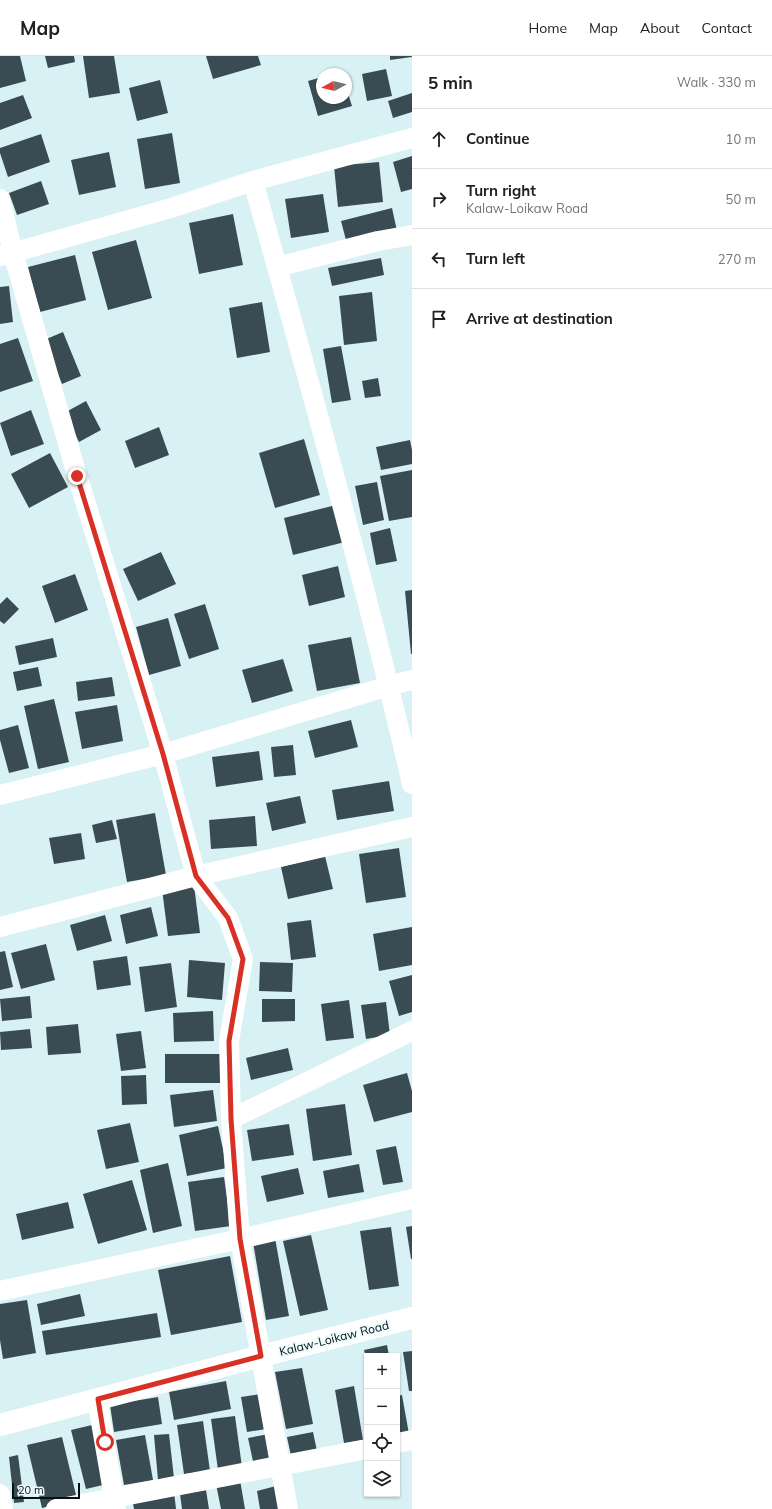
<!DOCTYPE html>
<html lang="en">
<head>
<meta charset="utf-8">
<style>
  body { margin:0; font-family:Mulish,sans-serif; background:#f2f2f2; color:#202124 }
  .controls { position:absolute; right:12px; bottom:12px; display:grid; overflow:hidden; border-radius:0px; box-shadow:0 1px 3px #0004 }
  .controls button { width:36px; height:36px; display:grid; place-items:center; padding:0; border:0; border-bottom:1px solid #e0e0e0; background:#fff; color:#202124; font:20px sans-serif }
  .compass { position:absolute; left:316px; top:12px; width:36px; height:36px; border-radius:50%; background:#fff; box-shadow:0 1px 3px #0004; rotate:262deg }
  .scale { position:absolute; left:12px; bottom:10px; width:68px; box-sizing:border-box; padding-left:4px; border:2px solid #081112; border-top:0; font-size:11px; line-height:14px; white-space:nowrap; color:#081112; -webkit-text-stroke:3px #edfcfe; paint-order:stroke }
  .stop { position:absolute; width:12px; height:12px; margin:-9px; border:3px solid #d93025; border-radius:50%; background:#fff }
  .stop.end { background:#d93025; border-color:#fff; box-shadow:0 1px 4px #0008 }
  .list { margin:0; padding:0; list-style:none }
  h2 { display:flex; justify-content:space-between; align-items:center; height:52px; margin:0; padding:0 16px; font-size:17px }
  h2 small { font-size:13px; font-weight:400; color:#757577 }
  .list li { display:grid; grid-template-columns:26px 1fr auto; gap:12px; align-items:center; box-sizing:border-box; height:60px; padding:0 16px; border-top:1px solid #e0e0e0 }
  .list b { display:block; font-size:15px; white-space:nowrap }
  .list p { margin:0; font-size:13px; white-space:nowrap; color:#757577 }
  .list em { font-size:13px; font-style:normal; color:#757577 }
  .icon { flex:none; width:22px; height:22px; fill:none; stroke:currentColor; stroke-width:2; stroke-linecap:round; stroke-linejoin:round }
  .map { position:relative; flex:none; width:412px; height:1453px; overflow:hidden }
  header { display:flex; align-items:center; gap:24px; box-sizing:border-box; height:56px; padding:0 20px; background:#fff; border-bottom:1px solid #e0e0e0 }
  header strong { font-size:19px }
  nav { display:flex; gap:22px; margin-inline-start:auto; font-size:14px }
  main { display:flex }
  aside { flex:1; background:#fff }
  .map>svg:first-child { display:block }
</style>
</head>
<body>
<header>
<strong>Map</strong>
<nav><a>Home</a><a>Map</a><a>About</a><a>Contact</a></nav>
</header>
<main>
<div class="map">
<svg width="412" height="1453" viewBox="0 0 412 1453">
  <rect width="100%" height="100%" fill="#d8f1f4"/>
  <path fill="#394c53" d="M0,0H20L26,25L0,32Z
    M45,0H74L75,6L48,12Z
    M83,0H114L120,37L89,42Z
    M206,0H258L261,9L213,23Z
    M390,0H412V1L390,4Z
    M386,13L392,40L367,45L362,18Z
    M322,21V42H346V31L352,50L318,60L308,25Z
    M160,24L168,57L137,65L129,32Z
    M412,37V56L393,62L388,45Z
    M23,39L32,62L0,74V47Z
    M172,77L180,127L145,133L137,83Z
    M41,78L50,106L8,121L0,97V92Z
    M109,96L116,131L79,139L71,104Z
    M412,100V133L401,136L393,106Z
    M379,106L383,146L338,151L334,110Z
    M41,125L49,148L17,159L9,137Z
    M323,138L329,176L291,182L285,143Z
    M392,152L397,175L347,188L341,165Z
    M233,158L243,209L199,218L189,167Z
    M136,184L152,242L108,254L92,196Z
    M75,199L86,244L40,256L28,211Z
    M381,202L384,219L332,230L328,212Z
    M9,230L13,266L0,268V231Z
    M372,236L377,285L344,289L339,240Z
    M262,246L270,296L237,302L229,252Z
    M63,276L81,320L62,328L44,284Z
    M18,282L33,325L0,336V288Z
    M341,290L351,344L332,347L323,293Z
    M378,322L381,340L365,342L362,325Z
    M86,345L101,374L79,386L64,357Z
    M31,354L44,388L11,400L0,367Z
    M159,371L169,399L135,412L125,385Z
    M304,383L320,439L275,452L259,397Z
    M410,384L412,394V408L381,414L376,391Z
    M50,397L68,431L29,452L11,418Z
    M412,414V461L389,465L380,420Z
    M377,426L384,464L363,469L355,430Z
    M336,449L345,486L293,499L284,462Z
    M390,472L397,505L376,509L370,477Z
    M161,496L176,528L138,545L123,513Z
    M338,510L345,541L309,550L302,519Z
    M75,518L88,554L55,567L42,530Z
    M412,534V598H411L405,535Z
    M7,541L19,553L4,568L0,565V548Z
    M205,548L219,593L189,603L174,558Z
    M168,562L181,610L149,619L136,571Z
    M351,581L360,627L317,635L308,589Z
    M53,582L57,601L19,609L15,590Z
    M283,603L293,635L252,647L242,614Z
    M38,611L42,630L17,635L13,616Z
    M112,621L115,640L78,645L76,626Z
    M54,643L69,706L38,713L24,650Z
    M117,649L123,685L82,693L75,656Z
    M351,664L358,691L315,702L308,675Z
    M18,669L29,712L9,717L0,684V674Z
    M293,689L296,719L274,721L271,691Z
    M259,695L263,724L216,731L212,701Z
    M389,725L394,755L337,764L332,734Z
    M300,740L306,767L272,775L266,747Z
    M155,757L166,819L127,826L116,764Z
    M255,760L257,790L211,793L209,764Z
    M112,764L117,783L96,787L92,769Z
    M81,777L85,803L54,808L49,782Z
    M399,792L406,841L366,847L359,798Z
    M325,800L333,833L288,843L281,811Z
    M194,829L200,877L168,880L162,833Z
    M151,851L158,880L126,888L120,859Z
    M105,859L112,885L77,895L70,869Z
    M311,864L316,901L291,904L287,867Z
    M412,871V909L379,915L373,878Z
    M46,888L55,924L21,933L11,897Z
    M5,895L13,931L0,934V896Z
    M127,900L131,929L97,934L93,905Z
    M189,904L225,907L222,944L187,941Z
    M260,906L293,907L292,936L259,935Z
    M171,907L177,951L145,956L139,911Z
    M412,919V956L399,960L389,925Z
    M30,940L32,962L2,965L0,943Z
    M262,943H295V965L262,966Z
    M349,944L354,982L326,985L321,948Z
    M386,946L390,979L366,983L361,949Z
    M213,955L214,985L174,986L173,957Z
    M78,968L81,997L48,999L46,971Z
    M30,973L32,992L1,994L0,976Z
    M141,975L146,1012L121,1015L116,978Z
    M288,992L293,1014L251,1024L246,1002Z
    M165,998H221V1027H165Z
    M407,1017L412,1035V1056L374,1066L363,1029Z
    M146,1019L147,1048L122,1049L121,1020Z
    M213,1034L217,1065L174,1071L170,1039Z
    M345,1048L352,1099L313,1105L306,1053Z
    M130,1067L139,1106L106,1113L97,1074Z
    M289,1068L294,1099L252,1105L247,1074Z
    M218,1070L227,1112L187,1120L179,1079Z
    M396,1090L403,1126L383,1129L376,1094Z
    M168,1107L182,1170L153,1177L140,1114Z
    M359,1108L364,1136L328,1142L323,1115Z
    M298,1112L304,1138L267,1146L261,1120Z
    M224,1121L231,1170L195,1175L188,1126Z
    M132,1124L147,1174L98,1188L83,1138Z
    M68,1146L74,1172L22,1184L16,1158Z
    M412,1170V1203H411L406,1171Z
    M391,1171L399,1230L369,1234L360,1175Z
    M311,1179L328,1254L300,1260L283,1185Z
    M275,1182L289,1260L266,1264L253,1186Z
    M230,1200L242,1266L171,1279L158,1214Z
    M80,1238L85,1260L41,1269L37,1248Z
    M27,1244L36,1297L3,1303L0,1284V1248Z
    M157,1257L161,1281L46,1299L42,1275Z
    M387,1289L389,1300H367L366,1303L364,1294Z
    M412,1295V1335H409L403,1296Z
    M302,1312L313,1368L286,1373L275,1316Z
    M226,1325L231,1353L174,1364L169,1336Z
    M354,1330L363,1384L344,1387L335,1334Z
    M261,1338L266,1373L247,1376L241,1341Z
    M402,1339L409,1378L397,1380V1340Z
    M158,1341L162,1368L114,1376L110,1349Z
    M235,1360L242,1411L218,1414L211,1363Z
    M203,1365L210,1415L184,1418L177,1369Z
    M92,1369L107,1428L86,1433L71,1374Z
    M313,1376L317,1395L291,1400L287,1381Z
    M169,1378L174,1422L158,1424L154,1379Z
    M269,1378L275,1406L254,1410L248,1382Z
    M145,1379L153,1424L124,1429L116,1384Z
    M62,1381L77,1443L42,1452L27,1389Z
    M18,1399L24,1446L14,1447L9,1401Z
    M240,1424L245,1453H221L216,1428Z
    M276,1430L281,1453H260L257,1435Z
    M206,1434L209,1453H182L180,1438Z
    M174,1436L176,1453H134L132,1442Z"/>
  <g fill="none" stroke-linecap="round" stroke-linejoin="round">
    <path stroke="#fff" stroke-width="20" d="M253,125C309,325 365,525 412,728
      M0,143L13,197L77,419L163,698L196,820L228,862L243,903L229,985L231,1063L240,1183L288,1453
      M1,200L171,152L253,125L412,82
      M277,211L378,185L412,179
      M0,739L163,698L389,630L412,624
      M0,871L196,820L412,771
      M231,1063L412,975
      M0,1235L240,1183L412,1143
      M97,1343L116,1453
      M397,1387L412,1384
      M0,1438L3,1453
      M56,1453L367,1393"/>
    <path stroke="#fff" stroke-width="22" d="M0,1369L261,1300L412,1262"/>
  </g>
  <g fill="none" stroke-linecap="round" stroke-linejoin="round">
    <path stroke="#d93025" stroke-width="5" d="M77,420L163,698L196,820L228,862L243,903L229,985L231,1063L240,1183L261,1300L98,1343L105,1386"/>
  </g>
  <g text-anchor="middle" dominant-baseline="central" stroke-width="4" stroke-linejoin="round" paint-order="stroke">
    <g font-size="12" fill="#081112" stroke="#edfcfe">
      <text transform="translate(334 1282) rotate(-14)">Kalaw-Loikaw Road</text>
    </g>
  </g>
</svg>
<div class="controls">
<button>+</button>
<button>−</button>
<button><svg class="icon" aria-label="locate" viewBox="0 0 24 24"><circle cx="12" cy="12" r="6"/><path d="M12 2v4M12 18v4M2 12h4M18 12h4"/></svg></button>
<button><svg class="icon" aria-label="layers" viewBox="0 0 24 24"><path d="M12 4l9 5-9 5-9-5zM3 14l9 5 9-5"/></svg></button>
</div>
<svg class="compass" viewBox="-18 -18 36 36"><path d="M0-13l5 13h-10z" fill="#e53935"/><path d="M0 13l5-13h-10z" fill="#757577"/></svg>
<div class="scale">20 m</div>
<div class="stop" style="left:105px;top:1386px"></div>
<div class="stop end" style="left:77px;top:420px"></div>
</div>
<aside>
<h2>5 min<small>Walk · 330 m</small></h2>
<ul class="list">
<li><svg class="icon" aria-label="ahead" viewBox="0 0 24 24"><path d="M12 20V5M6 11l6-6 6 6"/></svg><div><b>Continue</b></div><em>10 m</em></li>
<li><svg class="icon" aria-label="right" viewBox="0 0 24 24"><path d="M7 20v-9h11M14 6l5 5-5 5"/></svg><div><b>Turn right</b><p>Kalaw-Loikaw Road</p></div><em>50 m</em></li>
<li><svg class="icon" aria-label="left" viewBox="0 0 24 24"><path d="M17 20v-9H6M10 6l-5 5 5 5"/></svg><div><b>Turn left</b></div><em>270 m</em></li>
<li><svg class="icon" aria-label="arrive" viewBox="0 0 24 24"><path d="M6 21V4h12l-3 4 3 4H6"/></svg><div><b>Arrive at destination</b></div></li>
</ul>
</aside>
</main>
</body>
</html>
